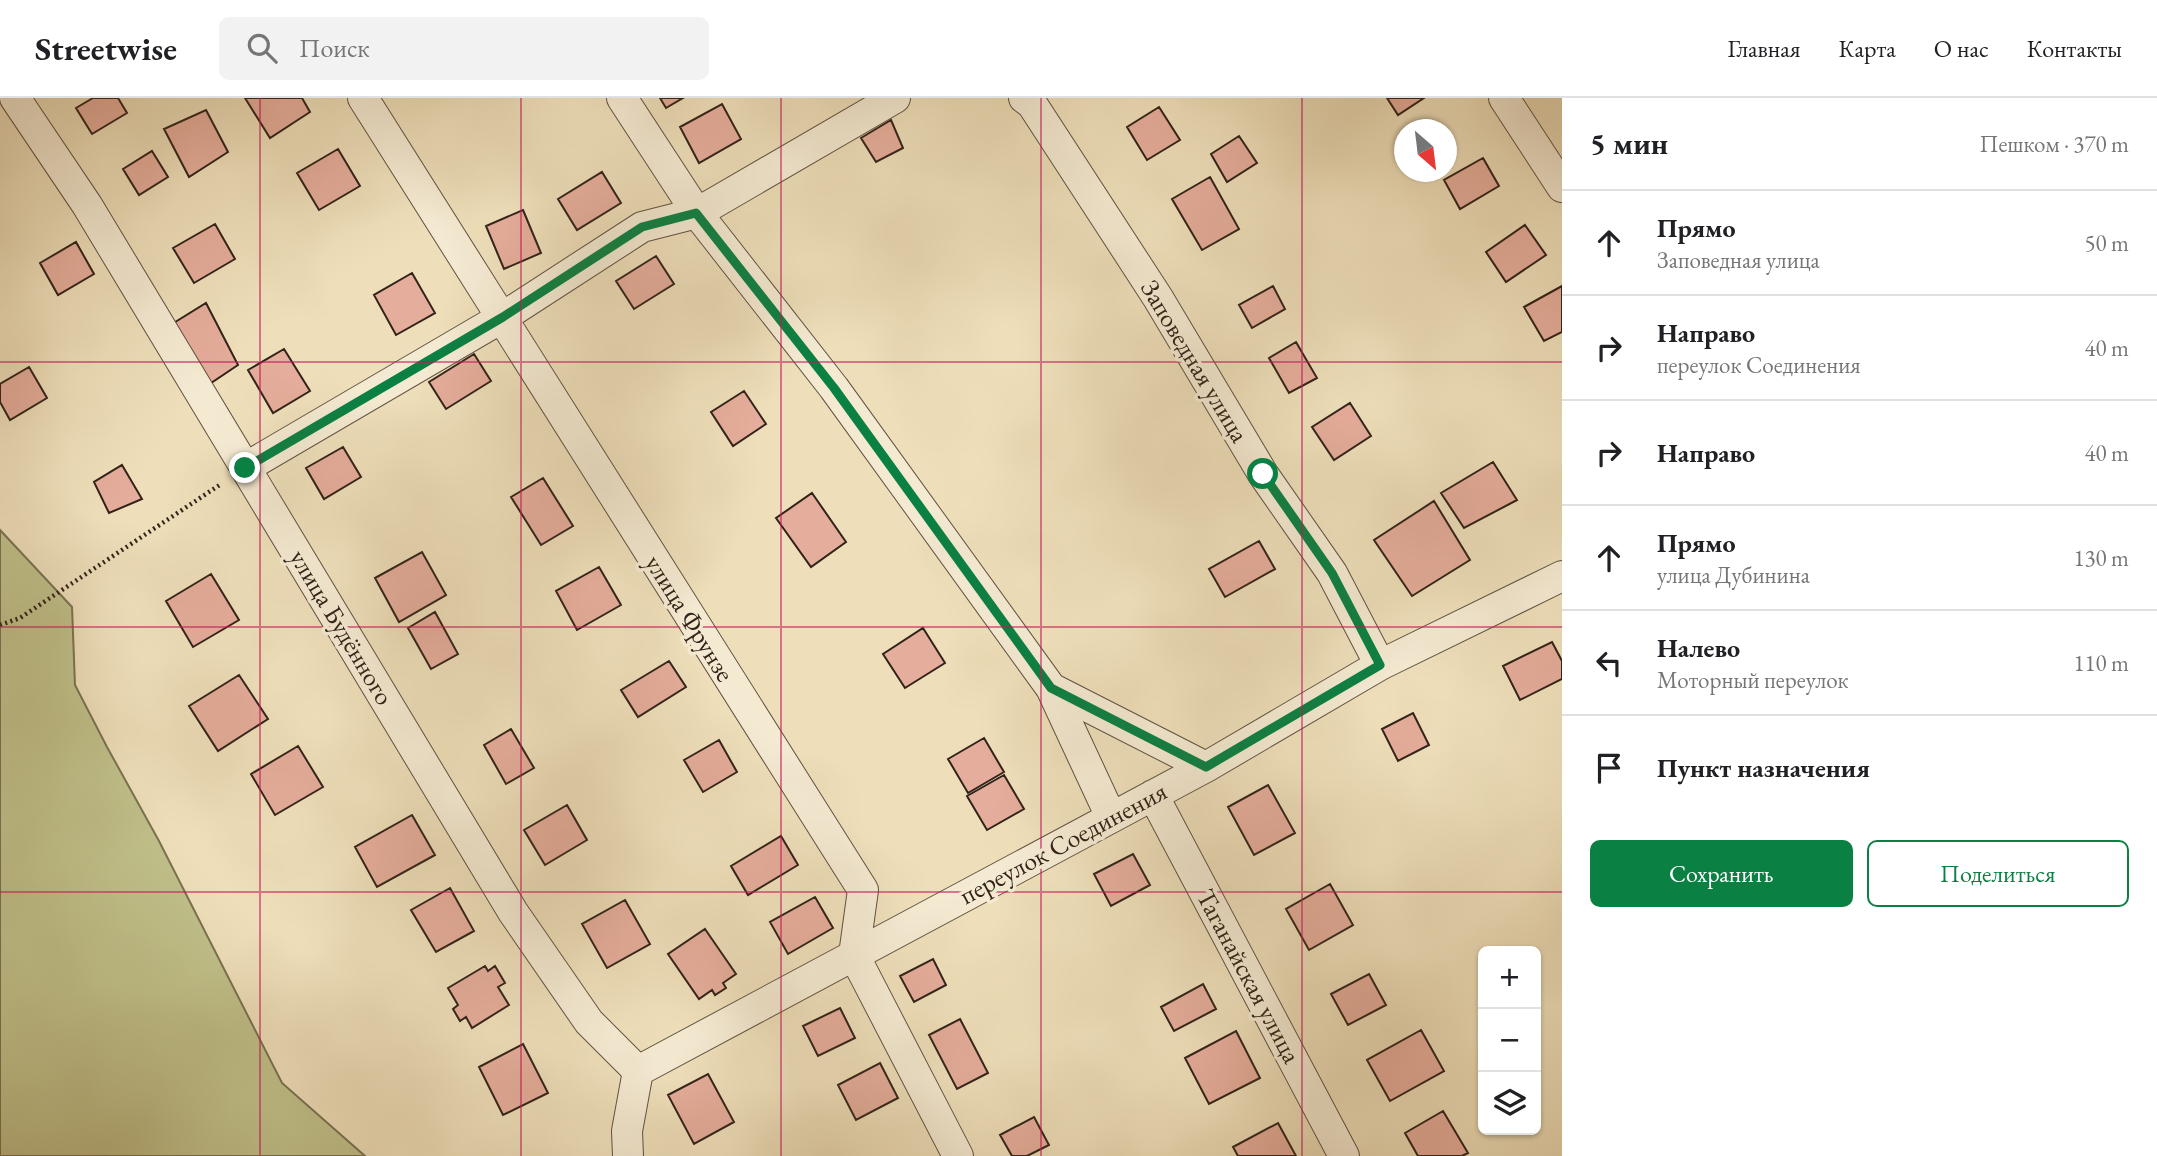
<!DOCTYPE html>
<html lang="ru">
<head>
<meta charset="utf-8">
<style>
  body { margin:0; font-family:"EB Garamond",serif; background:#f2f2f2; color:#202124 }
  .controls { position:absolute; right:21px; bottom:21px; display:grid; overflow:hidden; border-radius:10px; box-shadow:0 2px 5px #0004 }
  .controls button { width:63px; height:63px; display:grid; place-items:center; padding:0; border:0; border-bottom:2px solid #e0e0e0; background:#fff; color:#202124; font:35px sans-serif }
  .compass { position:absolute; left:1394px; top:21px; width:63px; height:63px; border-radius:50%; background:#fff; box-shadow:0 2px 5px #0004; rotate:152deg }
  .stop { position:absolute; width:21px; height:21px; margin:-16px; border:5px solid #0b8043; border-radius:50%; background:#fff }
  .stop.end { background:#0b8043; border-color:#fff; box-shadow:0 2px 7px #0008 }
  .list { margin:0; padding:0; list-style:none }
  h2 { display:flex; justify-content:space-between; align-items:center; height:91px; margin:0; padding:0 28px; font-size:30px }
  h2 small { font-size:23px; font-weight:400; color:#757577 }
  .list li { display:grid; grid-template-columns:46px 1fr auto; gap:21px; align-items:center; box-sizing:border-box; height:105px; padding:0 28px; border-top:2px solid #e0e0e0 }
  .list b { display:block; font-size:26px; white-space:nowrap }
  .list p { margin:0; font-size:23px; white-space:nowrap; color:#757577 }
  .list em { font-size:23px; font-style:normal; color:#757577 }
  .actions { display:flex; gap:14px; padding:21px 28px }
  .actions a { flex:1; padding:16px 0; border:2px solid #0b8043; border-radius:10px; text-align:center; font-size:24px; color:#0b8043 }
  .actions .main { background:#0b8043; color:#fff }
  .icon { flex:none; width:38px; height:38px; fill:none; stroke:currentColor; stroke-width:2; stroke-linecap:round; stroke-linejoin:round }
  .map { position:relative; flex:none; width:1562px; height:1058px; overflow:hidden }
  header { display:flex; align-items:center; gap:42px; box-sizing:border-box; height:98px; padding:0 35px; background:#fff; border-bottom:2px solid #e0e0e0 }
  header strong { font-size:33px }
  nav { display:flex; gap:38px; margin-inline-start:auto; font-size:24px }
  .search { width:490px; height:63px; background:#f2f2f2; display:flex; align-items:center; gap:18px; box-sizing:border-box; padding:0 24px; border-radius:10px; color:#757577; font-size:26px }
  main { display:flex }
  aside { flex:1; background:#fff }
  .map>svg:first-child { display:block }
</style>
</head>
<body>
<header>
<strong>Streetwise</strong>
<div class="search"><svg class="icon" aria-label="search" viewBox="0 0 24 24"><circle cx="10" cy="10" r="6"/><path d="M15 15l6 6"/></svg>Поиск</div>
<nav><a>Главная</a><a>Карта</a><a>О нас</a><a>Контакты</a></nav>
</header>
<main>
<div class="map">
<svg width="1562" height="1058" viewBox="0 0 1562 1058">
  <rect width="100%" height="100%" fill="#eedfba"/>
  <filter id="stains"><feTurbulence type="fractalNoise" baseFrequency=".00286" numOctaves="4"/><feColorMatrix values="0 0 0 0 .2 0 0 0 0 .09 0 0 0 0 .02 0 0 0 .5 -.17"/></filter>
  <radialGradient id="worn" r=".72"><stop offset=".6" stop-color="#630" stop-opacity="0"/><stop offset="1" stop-color="#630" stop-opacity=".3"/></radialGradient>
  <path fill="#c0c08a" stroke="#797252" stroke-width="2" d="M0,432L72,509L75,587L107,649L159,743L282,985L365,1058H0Z"/>
  <path fill="#e5ad9b" stroke="#322319" stroke-width="2" d="M93,0H118L127,15L92,36L76,10Z
    M245,0H302L310,14L270,40Z
    M660,0H683L666,10Z
    M1387,0H1424L1398,17Z
    M722,6L741,41L699,65L680,29Z
    M1159,9L1180,42L1147,62L1127,29Z
    M206,12L228,54L189,79L164,31Z
    M891,22L903,50L876,64L861,40Z
    M1239,38L1257,65L1227,84L1211,56Z
    M338,51L360,88L319,112L297,75Z
    M152,53L168,79L139,97L123,71Z
    M1483,60L1499,88L1460,111L1444,82Z
    M602,74L621,105L577,132L558,101Z
    M1210,79L1239,131L1202,152L1172,101Z
    M523,112L541,155L504,171L486,128Z
    M215,126L235,161L194,185L173,150Z
    M1525,127L1546,157L1506,184L1486,154Z
    M76,144L94,176L58,197L40,165Z
    M656,158L674,186L634,211L616,183Z
    M412,175L435,215L396,237L374,197Z
    M1273,188L1285,211L1252,230L1239,207Z
    M1562,188V234L1544,243L1524,209Z
    M206,205L238,267L208,287L172,226Z
    M1296,244L1317,280L1289,295L1269,260Z
    M284,251L310,293L273,315L248,272Z
    M474,256L491,283L446,311L429,284Z
    M29,269L47,300L10,322L0,304V286Z
    M744,293L766,326L733,348L711,314Z
    M1350,305L1371,338L1334,362L1312,329Z
    M343,349L361,379L324,401L306,370Z
    M1493,364L1517,402L1464,430L1441,395Z
    M122,367L142,401L109,415L94,384Z
    M543,380L573,428L541,447L511,399Z
    M812,395L846,444L811,469L776,420Z
    M1434,403L1470,462L1412,498L1374,442Z
    M1259,443L1275,471L1225,499L1209,471Z
    M422,454L446,497L399,524L375,480Z
    M599,469L621,507L577,532L556,493Z
    M211,476L239,522L193,549L166,503Z
    M435,514L458,556L431,571L408,530Z
    M923,530L945,565L905,590L883,556Z
    M1552,544L1562,563V581L1520,602L1503,568Z
    M669,563L686,589L638,619L621,592Z
    M239,577L268,621L218,653L189,608Z
    M1413,615L1429,647L1398,663L1382,631Z
    M511,631L534,670L506,686L484,647Z
    M984,640L1004,674L968,695L948,661Z
    M719,642L737,674L703,694L684,662Z
    M298,648L323,689L275,717L251,676Z
    M1004,677L1024,711L987,732L967,698Z
    M1268,687L1295,735L1254,757L1228,709Z
    M567,707L587,742L545,767L524,732Z
    M412,717L435,757L377,789L355,749Z
    M781,738L798,767L748,797L731,768Z
    M1133,756L1150,787L1111,808L1094,776Z
    M1330,786L1353,827L1309,852L1286,811Z
    M450,790L474,833L436,854L411,812Z
    M815,799L833,830L788,856L770,824Z
    M625,802L650,846L607,870L582,826Z
    M705,831L736,876L723,885L726,890L715,897L712,892L699,901L668,856Z
    M933,861L946,887L914,904L900,878Z
    M485,868L488,873L495,868L505,885L498,889L509,907L472,930L466,919L460,923L453,911L458,907L448,890Z
    M1369,876L1386,907L1348,927L1331,896Z
    M1203,886L1216,911L1174,933L1161,909Z
    M840,910L855,940L818,958L803,928Z
    M960,921L988,975L957,991L929,937Z
    M1421,932L1444,973L1390,1003L1367,962Z
    M1236,933L1260,980L1209,1006L1185,960Z
    M523,946L548,995L503,1017L479,969Z
    M880,965L898,1000L856,1022L838,987Z
    M708,976L734,1024L694,1046L668,997Z
    M1443,1013L1468,1055L1462,1058H1418L1405,1035Z
    M1034,1019L1049,1047L1027,1058H1012L1000,1037Z
    M1278,1025L1296,1058H1238L1233,1049Z"/>
  <g fill="none" stroke-linecap="round" stroke-linejoin="round">
    <defs>
      <path id="minor" d="M15,0L87,107L513,814L589,924L638,973L627,1033L628,1058
        M363,0C531,263 695,529 863,792L854,857L958,1058
        M622,0L697,115L834,290L1051,590L1111,719
        M1024,0L1032,6L1158,200L1263,376L1332,475L1380,567
        M1504,0L1562,89
        M245,370L503,219L642,129L697,115L895,0
        M1051,590L1206,669
        M1153,697L1344,1058
        M638,973L1206,669L1380,567L1562,478"/>
    </defs>
    <use href="#minor" stroke="#615241" stroke-width="32"/>
    <path stroke="#322319" stroke-width="4.5" stroke-dasharray="2 3.5" stroke-linecap="butt" d="M0,527L20,520L221,386"/>
    <use href="#minor" stroke="#f4ead2" stroke-width="30"/>
  </g>
  <g fill="none" stroke-linecap="round" stroke-linejoin="round">
    <path stroke="#0b8043" stroke-width="9" d="M245,370L503,219L642,129L696,115L834,290L1051,590L1206,669L1380,567L1332,475L1263,376"/>
  </g>
  <path fill="none" stroke="#c2185b" stroke-width="2" stroke-opacity="0.55" d="M260,0V1058M521,0V1058M781,0V1058M1041,0V1058M1302,0V1058M0,264H1562M0,529H1562M0,794H1562"/>
  <g text-anchor="middle" dominant-baseline="central" stroke-width="7" stroke-linejoin="round" paint-order="stroke">
    <g font-size="26" fill="#322319" stroke="#f4ead2">
      <text transform="translate(1195 263) rotate(59)">Заповедная улица</text>
      <text transform="translate(690 520) rotate(58)">улица Фрунзе</text>
      <text transform="translate(342 529) rotate(59)">улица Будённого</text>
      <text transform="translate(1063 745) rotate(-28)">переулок Соединения</text>
      <text transform="translate(1249 878) rotate(62)">Таганайская улица</text>
    </g>
  </g>
  <rect width="100%" height="100%" filter="url(#stains)"/>
  <rect width="100%" height="100%" fill="url(#worn)"/>
</svg>
<div class="controls">
<button>+</button>
<button>−</button>
<button><svg class="icon" aria-label="layers" viewBox="0 0 24 24"><path d="M12 4l9 5-9 5-9-5zM3 14l9 5 9-5"/></svg></button>
</div>
<svg class="compass" viewBox="-18 -18 36 36"><path d="M0-13l5 13h-10z" fill="#e53935"/><path d="M0 13l5-13h-10z" fill="#757577"/></svg>
<div class="stop" style="left:1263px;top:376px"></div>
<div class="stop end" style="left:245px;top:370px"></div>
</div>
<aside>
<h2>5 мин<small>Пешком · 370 m</small></h2>
<ul class="list">
<li><svg class="icon" aria-label="ahead" viewBox="0 0 24 24"><path d="M12 20V5M6 11l6-6 6 6"/></svg><div><b>Прямо</b><p>Заповедная улица</p></div><em>50 m</em></li>
<li><svg class="icon" aria-label="right" viewBox="0 0 24 24"><path d="M7 20v-9h11M14 6l5 5-5 5"/></svg><div><b>Направо</b><p>переулок Соединения</p></div><em>40 m</em></li>
<li><svg class="icon" aria-label="right" viewBox="0 0 24 24"><path d="M7 20v-9h11M14 6l5 5-5 5"/></svg><div><b>Направо</b></div><em>40 m</em></li>
<li><svg class="icon" aria-label="ahead" viewBox="0 0 24 24"><path d="M12 20V5M6 11l6-6 6 6"/></svg><div><b>Прямо</b><p>улица Дубинина</p></div><em>130 m</em></li>
<li><svg class="icon" aria-label="left" viewBox="0 0 24 24"><path d="M17 20v-9H6M10 6l-5 5 5 5"/></svg><div><b>Налево</b><p>Моторный переулок</p></div><em>110 m</em></li>
<li><svg class="icon" aria-label="arrive" viewBox="0 0 24 24"><path d="M6 21V4h12l-3 4 3 4H6"/></svg><div><b>Пункт назначения</b></div></li>
</ul>
<div class="actions"><a class="main">Сохранить</a><a>Поделиться</a></div>
</aside>
</main>
</body>
</html>
